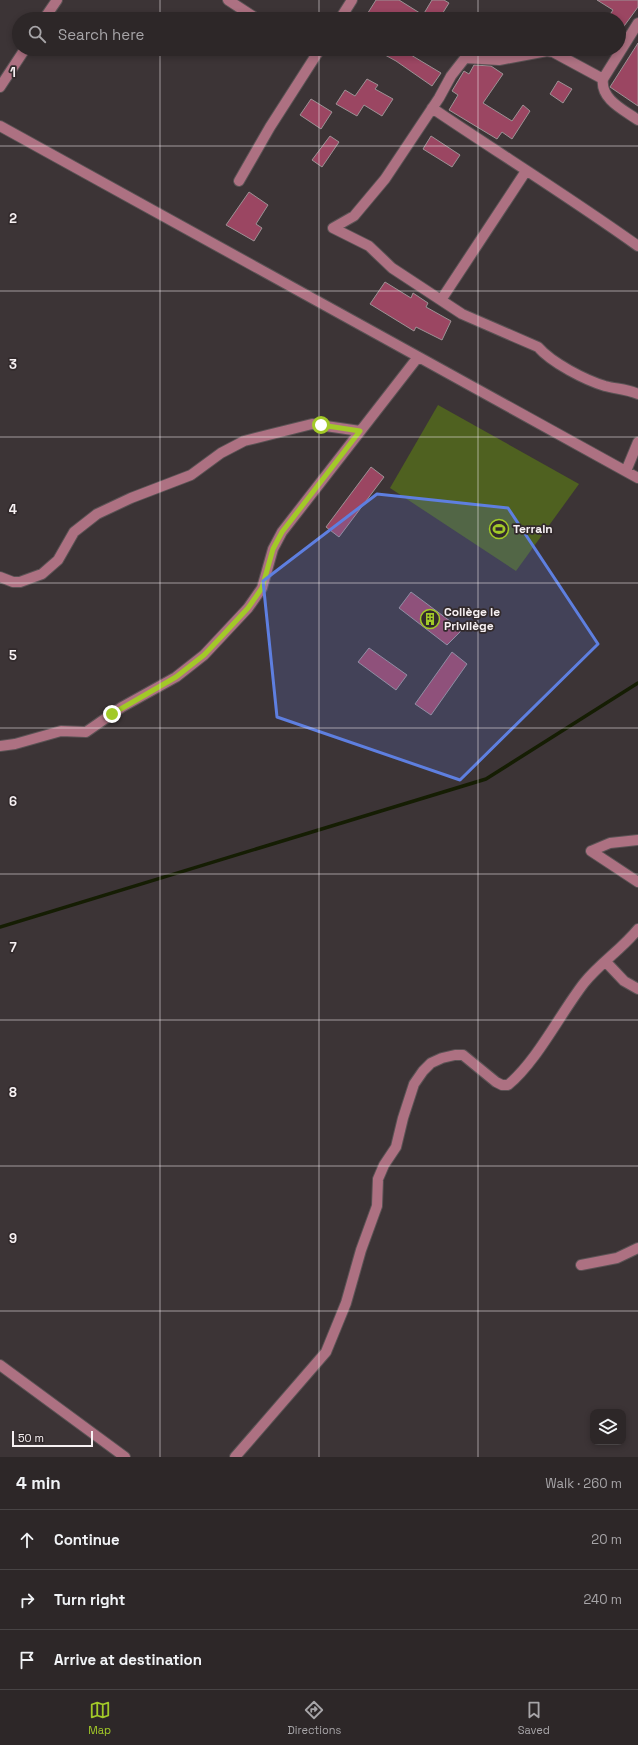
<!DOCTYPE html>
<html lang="en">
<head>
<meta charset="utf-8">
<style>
  body { margin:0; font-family:"Space Grotesk",sans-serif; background:#352f30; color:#f1f3f6 }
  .controls { position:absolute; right:12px; bottom:12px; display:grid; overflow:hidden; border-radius:8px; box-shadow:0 2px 6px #0003 }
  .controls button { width:36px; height:36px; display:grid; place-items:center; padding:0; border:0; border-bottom:1px solid #484445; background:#2d2728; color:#f1f3f6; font:20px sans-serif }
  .scale { position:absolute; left:12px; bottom:10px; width:81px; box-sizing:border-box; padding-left:4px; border:2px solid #f7f1f3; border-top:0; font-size:11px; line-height:14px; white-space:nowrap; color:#f7f1f3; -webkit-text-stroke:3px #322a2c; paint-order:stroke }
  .stop { position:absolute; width:12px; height:12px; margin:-9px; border:3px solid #a2c928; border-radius:50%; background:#fff }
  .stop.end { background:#a2c928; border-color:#fff; box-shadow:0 1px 4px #0008 }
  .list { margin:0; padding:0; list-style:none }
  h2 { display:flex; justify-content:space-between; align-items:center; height:52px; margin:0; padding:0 16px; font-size:17px }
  h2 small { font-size:13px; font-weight:400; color:#a7a5a8 }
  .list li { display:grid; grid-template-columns:26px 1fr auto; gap:12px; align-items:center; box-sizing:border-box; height:60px; padding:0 16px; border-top:1px solid #484445 }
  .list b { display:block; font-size:15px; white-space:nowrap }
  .list em { font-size:13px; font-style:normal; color:#a7a5a8 }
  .icon { flex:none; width:22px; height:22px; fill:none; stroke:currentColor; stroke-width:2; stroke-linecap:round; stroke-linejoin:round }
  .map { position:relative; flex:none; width:638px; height:1457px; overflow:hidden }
  .search { position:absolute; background:#2d2728; box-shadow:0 2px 6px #0003; left:12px; right:12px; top:12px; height:44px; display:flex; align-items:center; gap:10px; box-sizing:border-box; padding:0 14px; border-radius:22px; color:#a7a5a8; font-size:15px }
  .sheet { height:232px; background:#2d2728 }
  nav { display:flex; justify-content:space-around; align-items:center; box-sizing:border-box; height:56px; border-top:1px solid #484445; background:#2d2728; font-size:11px; color:#a7a5a8 }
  nav a { display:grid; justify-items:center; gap:2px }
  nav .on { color:#a2c928 }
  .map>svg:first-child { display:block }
</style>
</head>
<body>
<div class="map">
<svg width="638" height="1457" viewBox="0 0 638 1457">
  <rect width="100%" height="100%" fill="#3c3436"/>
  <path fill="#4f6120" d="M438,405L579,484L516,571L390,488Z"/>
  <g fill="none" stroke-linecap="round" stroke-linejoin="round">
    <path stroke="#151d03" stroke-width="3.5" d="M0,927L486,779L638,683"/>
  </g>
  <path fill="#9b4662" stroke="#9d9295" d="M376,0H399L423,15L432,0H444L449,3L439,19H364Z
    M597,0H638V7L619,33V19H607L613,10Z
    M638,43V106L610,87Z
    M374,49H401L441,73L432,86L396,61Z
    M474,65L491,66L503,74L483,103L512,121L523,105L530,111L512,139L502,132L497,139L449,110L458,95L452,91L464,71L469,74Z
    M367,79L378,85L375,89L393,99L382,116L364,105L357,116L336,104L345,90L355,96Z
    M558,81L572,89L563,103L550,94Z
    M311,99L332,112L321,129L300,115Z
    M330,136L339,142L322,167L312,160Z
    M431,136L460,155L452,167L423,149Z
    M249,192L268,205L256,224L262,228L254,241L226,225Z
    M385,282L411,298L413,293L428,303L426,307L451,321L442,340L416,327L414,331L370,304Z
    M371,467L384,477L339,537L326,527Z
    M411,592L462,630L447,645L399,608Z
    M369,648L407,675L396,690L358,662Z
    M452,652L467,664L431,715L415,704Z"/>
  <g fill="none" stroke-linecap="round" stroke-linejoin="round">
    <defs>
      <path id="minor" d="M228,0L257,19
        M44,19L57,0
        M340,19L352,0
        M638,23L603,79C600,99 624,110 638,120
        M307,49L317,54
        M0,87L25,49
        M432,108C500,154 571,198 638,246
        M0,126L638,478
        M239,181L270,127L320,49
        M333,228L354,216L385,179L439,98L451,76L465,58L499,60L547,51L553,52L603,79
        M333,228L369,246L392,268L462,314L538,347C552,363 585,380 605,386C616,389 627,389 638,394
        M441,300L526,171
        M626,471L638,442
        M0,577L13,582H20L42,574L58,560L74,532L97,514L131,498L191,475L221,453L244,441L312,424L360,431
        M0,746L15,744L61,731L86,732L122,707L176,677L204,655L248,608L262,588L273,549L282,532L418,357
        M591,851L638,882
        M591,851L610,843L638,840
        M606,962L624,981L638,989
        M581,1265L617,1258L638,1248
        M0,1365L125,1457
        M235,1457L326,1352L346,1303L361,1250L377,1206L378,1179L384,1165L396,1147L403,1118L414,1084L423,1071L431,1063L442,1058L455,1055H463L496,1082L502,1085H508C537,1061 560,1014 584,983C600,963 622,949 638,929"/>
    </defs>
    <use href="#minor" stroke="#5a5254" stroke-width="12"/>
    <use href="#minor" stroke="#ad7182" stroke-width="10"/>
  </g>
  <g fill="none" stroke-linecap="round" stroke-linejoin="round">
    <path stroke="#a2c928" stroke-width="5" d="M112,714L176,677L204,655L222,636L248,608L262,588L273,549L282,532L360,431L321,425"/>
  </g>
  <path fill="#5e7fe0" fill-opacity="0.2" stroke="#5e7fe0" stroke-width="3" stroke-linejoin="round" d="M377,494L508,508L598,644L460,780L277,717L263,581Z"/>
  <path fill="none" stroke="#f7f1f3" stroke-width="1" stroke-opacity="0.55" d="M160,0V19M319,0V19M478,0V19M160,49V1457M319,49V1457M478,49V1457M0,146H638M0,291H638M0,437H638M0,583H638M0,728H638M0,874H638M0,1020H638M0,1166H638M0,1311H638"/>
  <defs>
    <symbol id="stadium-ring" viewBox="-11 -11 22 22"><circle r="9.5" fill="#322a2c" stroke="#a2c928" stroke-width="1.5"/><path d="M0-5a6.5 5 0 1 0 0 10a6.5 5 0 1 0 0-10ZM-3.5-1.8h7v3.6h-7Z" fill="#a2c928"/></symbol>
    <symbol id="building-ring" viewBox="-11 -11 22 22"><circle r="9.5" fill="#322a2c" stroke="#a2c928" stroke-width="1.5"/><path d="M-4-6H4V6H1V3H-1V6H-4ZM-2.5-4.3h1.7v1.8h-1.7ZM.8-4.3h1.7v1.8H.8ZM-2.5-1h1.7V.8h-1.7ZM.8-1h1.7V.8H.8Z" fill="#a2c928"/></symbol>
  </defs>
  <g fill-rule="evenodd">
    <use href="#stadium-ring" x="488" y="518" width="22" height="22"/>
    <use href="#building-ring" x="419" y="608" width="22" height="22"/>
  </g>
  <g text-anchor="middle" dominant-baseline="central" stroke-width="3.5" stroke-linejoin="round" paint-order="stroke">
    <g font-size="12" font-weight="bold" fill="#f7f1f3" stroke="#322a2c" text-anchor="start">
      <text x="513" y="529">Terrain</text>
      <text x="444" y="612">Collège le<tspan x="444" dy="14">Privilège</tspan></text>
    </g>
  </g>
  <g font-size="13" text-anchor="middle" font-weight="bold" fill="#f7f1f3" stroke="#322a2c" stroke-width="3.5" stroke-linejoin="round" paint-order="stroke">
    <text x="13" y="77">1</text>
    <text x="13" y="223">2</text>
    <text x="13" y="369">3</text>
    <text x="13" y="514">4</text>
    <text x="13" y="660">5</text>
    <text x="13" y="806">6</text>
    <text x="13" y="952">7</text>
    <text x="13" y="1097">8</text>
    <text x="13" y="1243">9</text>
  </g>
</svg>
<div class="controls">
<button><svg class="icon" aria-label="layers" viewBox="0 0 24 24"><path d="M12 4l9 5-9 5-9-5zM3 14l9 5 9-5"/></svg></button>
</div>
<div class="scale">50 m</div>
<div class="stop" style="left:321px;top:425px"></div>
<div class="stop end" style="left:112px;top:714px"></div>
<div class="search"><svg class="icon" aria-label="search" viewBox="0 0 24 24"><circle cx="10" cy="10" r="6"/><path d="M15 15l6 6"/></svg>Search here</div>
</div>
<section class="sheet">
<h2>4 min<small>Walk · 260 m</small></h2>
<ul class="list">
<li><svg class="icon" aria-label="ahead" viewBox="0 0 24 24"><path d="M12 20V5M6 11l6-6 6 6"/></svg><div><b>Continue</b></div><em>20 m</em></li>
<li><svg class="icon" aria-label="right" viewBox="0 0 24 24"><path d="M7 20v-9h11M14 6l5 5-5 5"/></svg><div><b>Turn right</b></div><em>240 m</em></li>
<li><svg class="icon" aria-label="arrive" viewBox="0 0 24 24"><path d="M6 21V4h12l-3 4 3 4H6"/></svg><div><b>Arrive at destination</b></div></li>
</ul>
</section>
<nav>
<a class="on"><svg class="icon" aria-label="map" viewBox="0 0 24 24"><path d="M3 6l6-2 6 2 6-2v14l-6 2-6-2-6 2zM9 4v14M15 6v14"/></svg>Map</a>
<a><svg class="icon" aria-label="directions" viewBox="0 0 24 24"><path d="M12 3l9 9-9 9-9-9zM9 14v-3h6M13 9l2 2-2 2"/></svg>Directions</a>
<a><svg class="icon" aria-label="saved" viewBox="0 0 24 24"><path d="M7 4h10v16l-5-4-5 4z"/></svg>Saved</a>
</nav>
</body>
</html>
